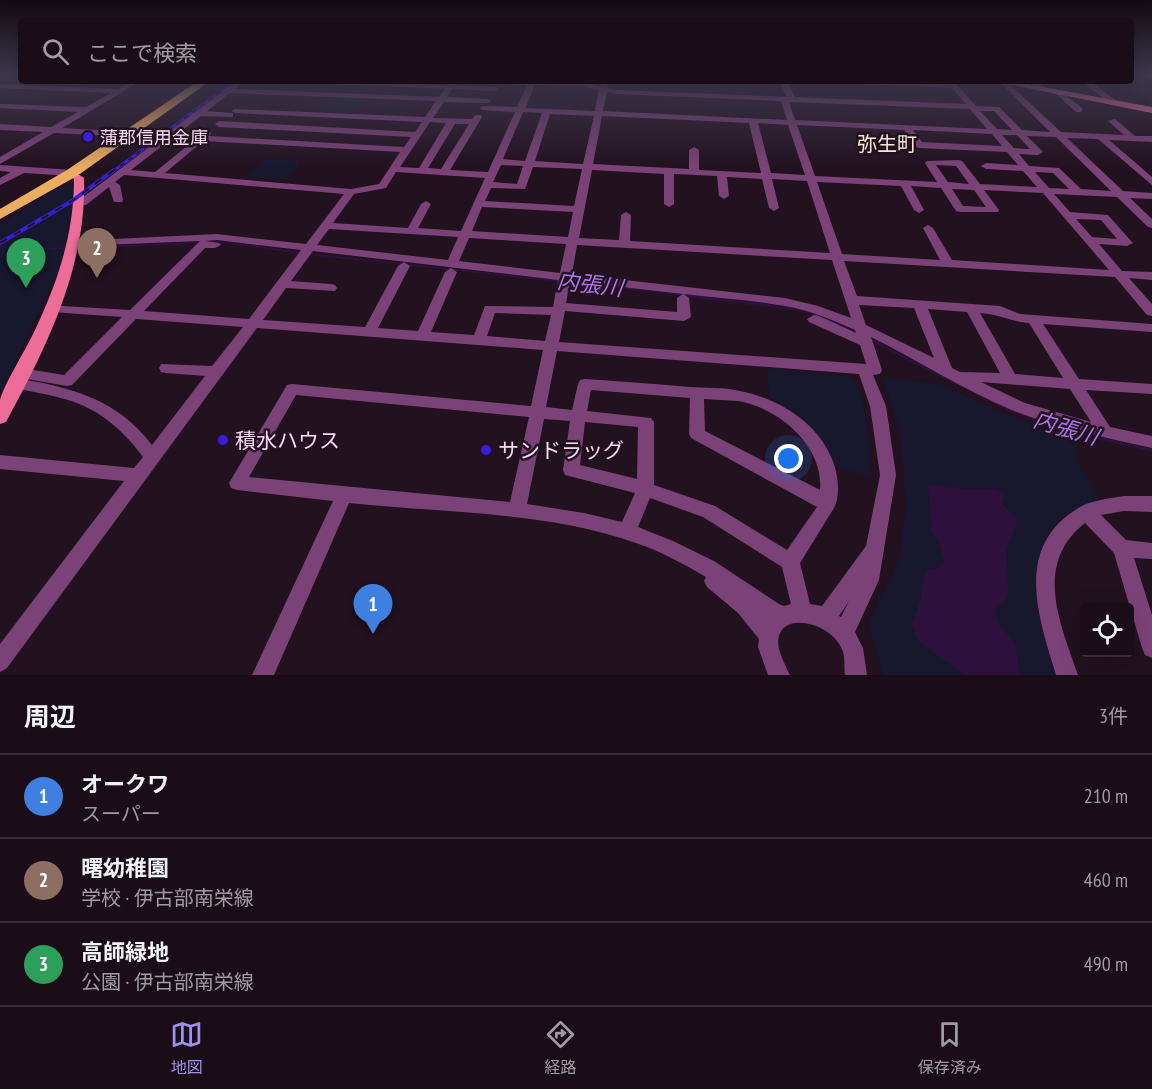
<!DOCTYPE html>
<html lang="ja">
<head>
<meta charset="utf-8">
<style>
  body { margin:0; font-family:"PT Sans Narrow","Noto Sans JP",sans-serif; background:#271b24; color:#f1f3f6 }
  .controls { position:absolute; right:18px; bottom:18px; display:grid; overflow:hidden; border-radius:6px; box-shadow:0 6px 24px #0002 }
  .controls button { width:54px; height:54px; display:grid; place-items:center; padding:0; border:0; border-bottom:2px solid #382d36; background:#1a0d17; color:#f1f3f6; font:30px sans-serif }
  .you { position:absolute; left:789px; top:459px; width:21px; height:21px; margin:-15px; border:4px solid #fff; border-radius:50%; background:#1a73e8; box-shadow:0 0 0 9px #1a73e833 }
  .badge { display:grid; place-items:center; width:39px; height:39px; border-radius:50%; background:#9e93ec; color:#fff; font-size:20px; font-weight:700 }
  .pin { position:absolute; translate:-50% -50px; filter:drop-shadow(0 2px 3px #0008) }
  .pin::after { content:''; position:absolute; top:32px; width:21px; height:18px; background:inherit; clip-path:polygon(0 0,100% 0,50% 100%) }
  .list { margin:0; padding:0; list-style:none }
  h2 { display:flex; justify-content:space-between; align-items:center; height:78px; margin:0; padding:0 24px; font-size:26px }
  h2 small { font-size:20px; font-weight:400; color:#9f9ca1 }
  .list li { display:grid; grid-template-columns:39px 1fr auto; gap:18px; align-items:center; box-sizing:border-box; height:84px; padding:0 24px; border-top:2px solid #382d36 }
  .list b { display:block; font-size:22px; white-space:nowrap }
  .list p { margin:0; font-size:20px; white-space:nowrap; color:#9f9ca1 }
  .list em { font-size:20px; font-style:normal; color:#9f9ca1 }
  .icon { flex:none; width:33px; height:33px; fill:none; stroke:currentColor; stroke-width:2; stroke-linecap:round; stroke-linejoin:round }
  .map { position:relative; flex:none; width:1152px; height:675px; overflow:hidden }
  .search { position:absolute; background:#1a0d17; box-shadow:0 6px 24px #0002; left:18px; right:18px; top:18px; height:66px; display:flex; align-items:center; gap:15px; box-sizing:border-box; padding:0 21px; border-radius:6px; color:#9f9ca1; font-size:22px }
  .sheet { height:330px; background:#1a0d17 }
  nav { display:flex; justify-content:space-around; align-items:center; box-sizing:border-box; height:84px; border-top:2px solid #382d36; background:#1a0d17; font-size:16px; color:#9f9ca1 }
  nav a { display:grid; justify-items:center; gap:3px }
  nav .on { color:#9e93ec }
  .map>svg:first-child { display:block }
</style>
</head>
<body>
<div class="map">
<svg width="1152" height="675" viewBox="0 0 1152 675">
  <rect width="100%" height="100%" fill="#22111f"/>
  <path fill="#17172e" d="M329,96L359,97L353,104L361,105L353,113L313,112Z
    M265,159L297,161L299,165L283,181L246,177Z
    M72,184L75,199L59,270L0,393V224L59,187Z
    M766,368L848,376C868,390 870,453 870,477L834,466C823,434 801,412 770,398Z
    M883,378L937,383L991,408L1071,438L1077,446L1075,457L1102,503C1004,519 1045,611 1060,675H883L868,623L899,560L906,503L899,428Z"/>
  <path fill="#2d113c" d="M928,484L961,489H997L1005,496L1002,504L1018,519L1007,549L1008,597L994,611L999,624L1015,643L1020,675H964L918,641L912,623L921,600L920,589L926,569H937L945,562L939,543L931,532Z"/>
  <g fill="none" stroke-linecap="round" stroke-linejoin="round">
    <path stroke="#2d113c" stroke-width="2" d="M0,246L25,249L68,248
      M74,248L223,242L300,253
      M307,254L560,281
      M567,281L700,297"/>
    <path stroke="#2d113c" stroke-width="3" d="M687,296L798,309L821,316L859,334
      M870,340L1012,411L1092,437L1152,450"/>
    <path fill="#7b4277" fill-rule="evenodd" d="M1147,75H1152V77H1148Z
      M132,81H141L62,128L152,133L155,134V138L54,133L0,164V157L43,132L0,130V124L51,127L78,112L0,108V104L86,107L111,93L0,88V84L118,89Z
      M236,81H245L235,89L439,97L445,89L308,83L304,81L448,85L450,81H458L455,85L497,87L498,89L494,91L452,89L447,97L487,99L491,101L487,103L444,102L433,118L472,119L475,115H481L482,117L450,170L488,172L515,112L483,110L479,108L483,106L517,107L527,85L484,83L480,81H577L600,86L601,81H609L607,88L617,90L787,97L779,81H787L795,97L966,104L952,88L837,83L833,81L948,83L946,81H954L976,106L999,107L1022,130L1050,132L1001,83L1006,81L1061,132L1124,135L1108,121L1115,119L1135,136H1152V142L1109,140L1152,177V185L1098,139L1067,138L1123,191L1152,193V199L1130,198L1152,219V228L1148,227L1117,197L1054,194L1070,212L1108,215L1131,241L1133,243L1127,246L1099,244L1122,271L1152,272V280L1129,278L1152,304V316L1147,315L1115,277L844,261L857,296L1000,306L1020,314L1152,324V332L1043,324L1079,379L1152,384V394L1086,390L1110,427L1152,436V448C1106,438 1059,428 1014,411C964,390 919,361 871,337L882,370L880,374L873,375L886,406L896,475L879,580L855,632L863,648L867,675H845C844,668 845,659 843,652C833,620 771,608 779,649C781,657 786,667 790,675H768L758,647L759,639L738,613L707,587L704,581L706,577C684,564 660,551 636,543C547,511 442,513 349,503L274,675H252L333,501L237,490L231,488L229,483L287,385L292,384L531,406L543,350L257,328L7,668L0,672V644L124,481L0,469V455L134,468L143,457C121,427 94,405 57,397C42,393 26,391 11,387L9,383L11,379L16,378C72,388 116,398 152,445L205,376L166,373L161,372L159,368L161,364L212,366L243,327L136,319L72,385L67,386L16,377L14,373L16,369L21,368L64,375L122,317L51,312L45,308L46,305L130,310L200,241L76,246L70,243L72,241L217,234L306,244L344,194L124,175L115,182L120,185L123,200L122,202H114L109,187L86,205H78V201ZM535,85L579,86L599,90L595,111L525,108ZM607,92L617,94L781,101L787,120L603,111ZM230,93L436,101L425,117L235,109L231,111L235,113L422,122L415,132L219,121L215,124L219,127L411,137L404,147L209,136L211,133L207,130L155,172L131,170L201,116L233,117V113H230L207,111ZM789,102L970,109L987,129L795,120ZM980,111H994L1012,130L997,129ZM523,112L542,113L525,161L503,159ZM550,114L594,116L583,164L535,161ZM602,116L749,123L761,173L699,170V150L694,147L689,150V169L593,164ZM430,122L446,123L419,168L400,167ZM758,123L788,125L805,175L771,173ZM455,124H469L441,169L428,168ZM797,125L904,130L916,147L919,148L1007,152L1018,165L986,163L981,166L986,169L1023,171L1037,187L980,184L962,161L959,160L927,161L925,163L937,182L815,176ZM913,130L992,134L1002,146L922,142ZM1002,135H1017L1030,149L1014,148ZM1027,136L1056,137L1111,191L1081,189L1059,168L1029,166L1019,154L1038,155L1043,152ZM203,141L400,152L379,184L351,189L165,173ZM501,165L523,166L517,184L493,182ZM936,165L956,166L969,184L948,182ZM533,167L582,169L574,206L485,201L491,188L525,189ZM592,170L664,174V204L669,207L674,204V174L717,176L719,196L724,199L729,196L727,177L762,179L769,208L774,211L779,208L772,179L807,181L830,253L630,241L631,215L626,212L621,215L619,240L579,238ZM396,172L485,178L461,231L418,228L431,204L426,201L421,204L408,228L333,223L354,194L386,188ZM1035,172L1053,173L1069,189L1049,188ZM817,182L901,186L914,210L919,213L924,210L911,186L941,188L956,211L960,212H998L999,210L984,190L1043,193L1109,270L952,260L933,228L928,225L923,228L940,260L842,254ZM952,189L974,190L986,207L963,206ZM482,207L573,212L568,237L472,231ZM1076,219L1101,220L1117,239L1092,237ZM329,229L458,237L448,260L317,245ZM469,238L566,244L560,273L459,261ZM217,240L301,250L249,319L144,311L205,248H215L221,245L219,243L205,241ZM577,245L832,260L851,318L818,306L785,298L572,274ZM313,251L558,280L553,307L485,306L474,335L431,332L457,272L451,268L445,272L418,331L378,328L410,266L404,262L398,266L365,327L263,320L286,288L335,291L337,288L335,285L331,284L291,281ZM570,281L683,294L677,298V312L566,303ZM684,294C717,298 752,300 785,306C809,310 833,320 855,330L856,333L819,316L814,315L807,319L809,322L860,345L866,364L559,342L565,311L684,321L691,317L689,298ZM859,305L914,308L934,358L866,325ZM928,309L967,312L1000,373L960,372L952,368ZM495,313L551,315L545,341L487,336ZM980,313C998,314 1012,322 1029,323L1063,378L1015,374ZM557,351L859,374L870,406L880,475L866,546L822,606L810,604L800,563L834,508C841,495 838,473 832,459C818,423 778,398 740,391C724,387 706,388 690,387C655,384 620,381 585,379L580,380L578,384L572,410L546,407ZM981,382L1070,389L1091,422L1025,403ZM591,390L690,398L689,434L691,438L817,507L787,550L715,506L654,485V422L651,418L587,411ZM296,395L529,417L510,502L249,477ZM704,399C715,400 727,400 738,401C779,408 824,446 820,490L705,431ZM544,419L570,421L563,470L565,475L635,493L622,522L584,513L527,504ZM585,422L638,427L637,479L580,465ZM650,498L703,517L782,567L791,604L784,606L779,604L714,561L673,541L638,527ZM849,601L841,617L839,616Z
      M256,81H275L271,83Z
      M1029,81H1038L1047,89L1040,91Z
      M1081,81H1090L1119,103L1112,105Z
      M1059,90L1082,108V112H1076L1056,94L1055,92Z
      M0,165L72,170L77,173L72,176L24,173L0,185V178L11,172L0,171Z
      M1124,496H1152V512L1124,511L1101,515L1126,540L1152,543V559L1134,558L1152,615V658L1145,655L1142,648L1114,553L1085,523C1033,564 1060,623 1078,675H1056C1038,616 1013,546 1080,507C1089,501 1112,498 1124,496Z"/>
    <path fill="#eb6d98" fill-rule="evenodd" d="M993,81H1010L1152,107V113Z
      M72,170L84,178C87,265 47,347 6,422L0,424C0,416 0,407 0,400C4,384 27,348 35,330C58,281 74,234 74,179L67,173Z"/>
    <path fill="#eaad62" fill-rule="evenodd" d="M198,81H210L77,176L0,219V209L67,170Z"/>
    <defs>
      <path id="rail-far1" d="M112,172L235,81"/>
      <path id="rail" d="M0,243L72,201L114,170"/>
    </defs>
    <use href="#rail-far1" stroke="#381edf" stroke-width="3"/>
    <use href="#rail" stroke="#381edf" stroke-width="4"/>
    <use href="#rail-far1" stroke="#22111f" stroke-width="1.5" stroke-dasharray="5" stroke-linecap="butt"/>
    <use href="#rail" stroke="#22111f" stroke-width="2" stroke-dasharray="8" stroke-linecap="butt"/>
  </g>
  <linearGradient id="sky" x2="0" y2="1"><stop stop-color="#130911"/><stop offset="0.44" stop-color="#3e384d"/><stop offset="1" stop-color="#3e384d" stop-opacity="0"/></linearGradient>
  <rect width="1152" height="169" fill="url(#sky)"/>
  <g fill="#381edf" stroke="#22111f" stroke-width="2">
    <circle cx="88" cy="137" r="6"/>
    <circle cx="223" cy="440" r="6"/>
    <circle cx="486" cy="450" r="6"/>
  </g>
  <g text-anchor="middle" dominant-baseline="central" stroke-width="5" stroke-linejoin="round" paint-order="stroke">
    <g font-size="18" fill="#fad8f5" stroke="#22111f" text-anchor="start">
      <text x="100" y="137">蒲郡信用金庫</text>
    </g>
    <g font-size="20" fill="#fae6d9" stroke="#22111f">
      <text x="887" y="144">弥生町</text>
    </g>
    <g font-size="21" fill="#fad8f5" stroke="#22111f" text-anchor="start">
      <text x="235" y="440">積水ハウス</text>
      <text x="498" y="450">サンドラッグ</text>
    </g>
    <g font-size="22" font-style="italic" fill="#af73ec" stroke="#22111f">
      <text transform="translate(590 284) rotate(7)">内張川</text>
      <text transform="translate(1066 428) rotate(17)">内張川</text>
    </g>
  </g>
</svg>
<div class="controls">
<button><svg class="icon" aria-label="locate" viewBox="0 0 24 24"><circle cx="12" cy="12" r="6"/><path d="M12 2v4M12 18v4M2 12h4M18 12h4"/></svg></button>
</div>
<div class="you"></div>
<div class="pin badge" style="left:373px;top:634px;background:#3f7fe0">1</div>
<div class="pin badge" style="left:97px;top:278px;background:#8d6e63">2</div>
<div class="pin badge" style="left:26px;top:288px;background:#2e9e5b">3</div>
<div class="search"><svg class="icon" aria-label="search" viewBox="0 0 24 24"><circle cx="10" cy="10" r="6"/><path d="M15 15l6 6"/></svg>ここで検索</div>
</div>
<section class="sheet">
<h2>周辺<small>3件</small></h2>
<ul class="list">
<li><span class="badge" style="background:#3f7fe0">1</span><div><b>オークワ</b><p>スーパー</p></div><em>210 m</em></li>
<li><span class="badge" style="background:#8d6e63">2</span><div><b>曙幼稚園</b><p>学校 · 伊古部南栄線</p></div><em>460 m</em></li>
<li><span class="badge" style="background:#2e9e5b">3</span><div><b>高師緑地</b><p>公園 · 伊古部南栄線</p></div><em>490 m</em></li>
</ul>
</section>
<nav>
<a class="on"><svg class="icon" aria-label="map" viewBox="0 0 24 24"><path d="M3 6l6-2 6 2 6-2v14l-6 2-6-2-6 2zM9 4v14M15 6v14"/></svg>地図</a>
<a><svg class="icon" aria-label="directions" viewBox="0 0 24 24"><path d="M12 3l9 9-9 9-9-9zM9 14v-3h6M13 9l2 2-2 2"/></svg>経路</a>
<a><svg class="icon" aria-label="saved" viewBox="0 0 24 24"><path d="M7 4h10v16l-5-4-5 4z"/></svg>保存済み</a>
</nav>
</body>
</html>
